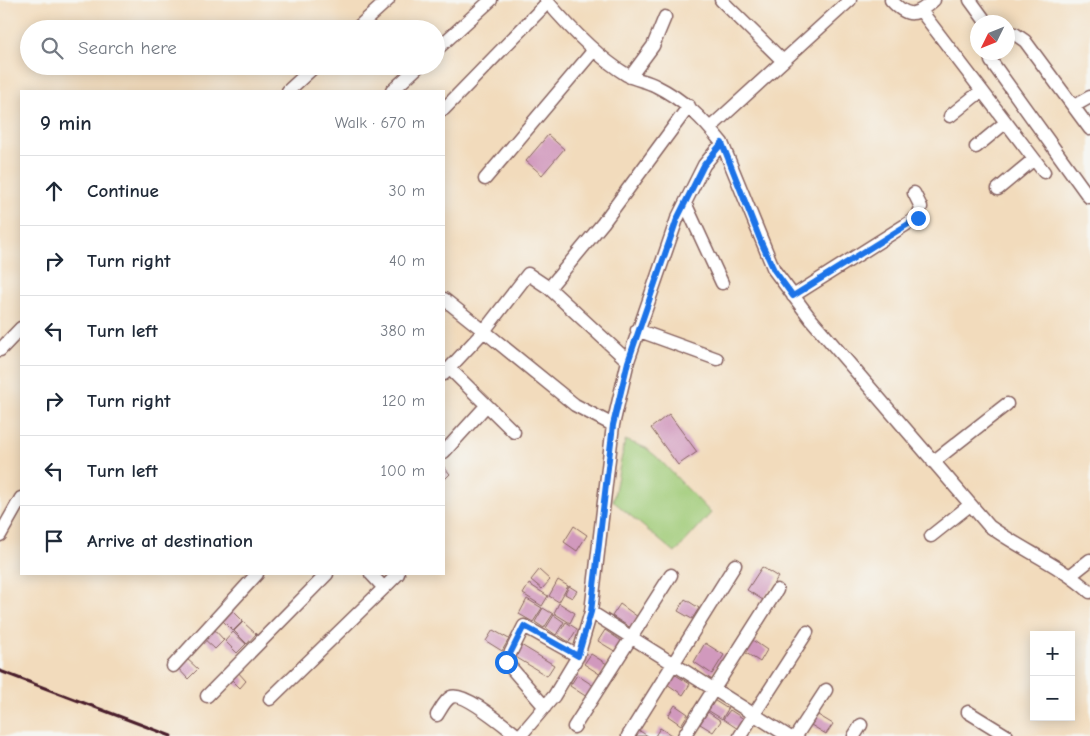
<!DOCTYPE html>
<html lang="en">
<head>
<meta charset="utf-8">
<style>
  body { margin:0; font-family:"Comic Neue",sans-serif; background:#f2f2f3; color:#1f2937 }
  .controls { position:absolute; right:15px; bottom:15px; display:grid; overflow:hidden; border-radius:0px; box-shadow:0 2px 12px #0003 }
  .controls button { width:45px; height:45px; display:grid; place-items:center; padding:0; border:0; border-bottom:1px solid #e0e1e3; background:#fff; color:#1f2937; font:25px sans-serif }
  .compass { position:absolute; left:970px; top:15px; width:45px; height:45px; border-radius:50%; background:#fff; box-shadow:0 2px 12px #0003; rotate:227deg }
  .stop { position:absolute; width:15px; height:15px; margin:-11px; border:4px solid #1a73e8; border-radius:50%; background:#fff }
  .stop.end { background:#1a73e8; border-color:#fff; box-shadow:0 1px 5px #0008 }
  .list { margin:0; padding:0; list-style:none }
  h2 { display:flex; justify-content:space-between; align-items:center; height:65px; margin:0; padding:0 20px; font-size:21px }
  h2 small { font-size:16px; font-weight:400; color:#747a83 }
  .list li { display:grid; grid-template-columns:32px 1fr auto; gap:15px; align-items:center; box-sizing:border-box; height:70px; padding:0 20px; border-top:1px solid #e0e1e3 }
  .list b { display:block; font-size:19px; white-space:nowrap }
  .list em { font-size:16px; font-style:normal; color:#747a83 }
  .icon { flex:none; width:28px; height:28px; fill:none; stroke:currentColor; stroke-width:2; stroke-linecap:round; stroke-linejoin:round }
  .map { position:relative; flex:none; width:1090px; height:736px; overflow:hidden }
  .search { position:absolute; background:#fff; box-shadow:0 2px 12px #0003; left:20px; top:20px; width:425px; height:55px; display:flex; align-items:center; gap:12px; box-sizing:border-box; padding:0 18px; border-radius:28px; color:#747a83; font-size:19px }
  .panel { position:absolute; background:#fff; box-shadow:0 2px 12px #0003; left:20px; top:90px; width:425px; height:485px; border-radius:0px }
  .map>svg:first-child { display:block }
</style>
</head>
<body>
<div class="map">
<svg width="1090" height="736" viewBox="0 0 1090 736">
  <rect width="100%" height="100%" fill="#f6f6f2"/>
  <filter id="ink" filterUnits="userSpaceOnUse"><feTurbulence type="fractalNoise" baseFrequency=".02" numOctaves="2"/><feDisplacementMap in="SourceGraphic" scale="10" xChannelSelector="R" yChannelSelector="G"/><feConvolveMatrix kernelMatrix="1 2 1 2 8 2 1 2 1" color-interpolation-filters="sRGB"/></filter>
  <filter id="wash" filterUnits="userSpaceOnUse"><feTurbulence type="fractalNoise" baseFrequency=".0096" numOctaves="4" result="noise"/><feDisplacementMap in="SourceGraphic" scale="20" xChannelSelector="R" yChannelSelector="G"/><feGaussianBlur stdDeviation="1.12" result="paint"/><feColorMatrix in="noise" values="0 0 0 0 0 0 0 0 0 0 0 0 0 0 0 0 0 1.4 0 .05"/><feComposite in="paint" operator="in"/></filter>
  <g filter="url(#wash)">
    <rect width="100%" height="100%" fill="#f2dbbc"/>
    <path fill="#9fca76" stroke="#747450" d="M625,440L646,448L658,458L711,513L675,553L613,501Z"/>
    <g id="blocks">
      <path fill="#d199bd" d="M548,135L564,149L542,175L526,161Z
        M669,414L697,452L678,465L651,428Z
        M444,467L450,474L444,480Z
        M574,526L587,535L577,551L564,542Z
        M762,567L778,577L763,600L747,590Z
        M539,570L550,580L542,589L531,580Z
        M558,580L568,586L559,602L549,596Z
        M529,584L548,596L542,606L523,594Z
        M569,586L577,591L572,598L565,594Z
        M527,599L542,608L533,622L519,614Z
        M685,599L699,608L692,619L678,611Z
        M559,603L575,613L570,623L554,613Z
        M620,604L638,617L631,628L612,616Z
        M230,608L243,621L233,631L220,618Z
        M543,608L553,614L544,628L535,622Z
        M554,615L564,622L556,635L546,628Z
        M243,622L256,634L247,644L234,631Z
        M566,622L577,629L569,642L558,635Z
        M212,627L224,640L215,649L202,637Z
        M493,630L509,639L502,651L486,641Z
        M605,630L623,642L616,652L598,641Z
        M233,632L246,644L237,653L225,641Z
        M751,639L767,650L760,662L743,651Z
        M705,643L724,655L712,674L694,662Z
        M521,645L554,665L547,676L514,656Z
        M591,654L607,664L601,675L584,664Z
        M185,657L198,669L188,679L176,666Z
        M237,671L246,681L240,688L230,678Z
        M674,674L690,684L683,695L667,684Z
        M577,675L594,686L587,697L570,686Z
        M712,699L728,709L722,719L706,709Z
        M675,705L688,714L681,725L668,716Z
        M730,710L744,719L738,729L723,719Z
        M708,712L721,721L713,732L700,724Z
        M818,715L833,724L826,734L811,725Z
        M660,728L673,736H655Z
        M638,730L648,736H634Z"/>
    </g>
  </g>
  <g filter="url(#ink)">
    <use href="#blocks" fill-opacity="0" stroke="#85615e" stroke-width="1"/>
    <g fill="none" stroke-linecap="round" stroke-linejoin="round">
      <defs>
        <path id="minor" d="M546,0C569,27 597,57 627,75C636,80 647,81 656,86C684,100 703,119 722,143L774,270L810,318L989,526C1022,550 1060,565 1090,592
          M721,0L783,61
          M891,0C908,19 916,16 934,0
          M970,0L986,22
          M921,11L1044,172
          M356,29L388,0
          M1008,33L1015,34L1025,41L1090,129
          M436,50L491,0
          M991,52V61L1089,197
          M630,77L653,46L665,17
          M288,91L315,66
          M392,91L419,66
          M1074,106L1090,97
          M444,109L548,2
          M950,116L981,91
          M710,128L850,0
          M976,147L1005,123
          M485,179L594,50
          M998,189L1034,159
          M685,203L722,283
          M549,288L628,361
          M793,296L918,217L921,207L914,193
          M444,299L484,331L444,374
          M637,330L717,359
          M0,350L21,328
          M449,368L514,432
          M613,425L575,405L484,331L528,274L549,288L603,223L689,106
          M444,452L486,406
          M933,462L1007,404
          M0,535L21,498
          M931,536L970,505
          M1071,575L1090,560
          M384,588L398,574
          M591,612L788,736
          M173,666L257,574
          M207,696L327,574
          M270,699L384,588L371,574
          M545,707L506,662L524,626L578,656
          M968,712L1007,736
          M437,715C441,709 445,700 451,697C464,691 506,727 518,736
          M574,727L671,575
          M520,736L554,696L578,656L591,612L613,425L628,361L677,219L704,165L722,143
          M628,736L735,565
          M684,736L777,590
          M740,736L807,632
          M796,736L826,690
          M854,736L861,725"/>
      </defs>
      <use href="#minor" stroke="#85615e" stroke-width="15"/>
      <use href="#minor" stroke="#fff" stroke-width="12"/>
      <path stroke="#4a1f2b" stroke-width="3" d="M0,671L171,736"/>
    </g>
  </g>
  <g fill="none" stroke-linecap="round" stroke-linejoin="round" filter="url(#ink)">
    <path stroke="#1a73e8" stroke-width="6" d="M506,662L524,626L578,656L591,612L613,425L628,362L677,219L704,165L722,143L761,242L774,270L793,296L918,218"/>
  </g>
</svg>
<div class="controls">
<button>+</button>
<button>−</button>
</div>
<svg class="compass" viewBox="-18 -18 36 36"><path d="M0-13l5 13h-10z" fill="#e53935"/><path d="M0 13l5-13h-10z" fill="#747a83"/></svg>
<div class="stop" style="left:506px;top:662px"></div>
<div class="stop end" style="left:918px;top:218px"></div>
<div class="search"><svg class="icon" aria-label="search" viewBox="0 0 24 24"><circle cx="10" cy="10" r="6"/><path d="M15 15l6 6"/></svg>Search here</div>
<section class="panel">
<h2>9 min<small>Walk · 670 m</small></h2>
<ul class="list">
<li><svg class="icon" aria-label="ahead" viewBox="0 0 24 24"><path d="M12 20V5M6 11l6-6 6 6"/></svg><div><b>Continue</b></div><em>30 m</em></li>
<li><svg class="icon" aria-label="right" viewBox="0 0 24 24"><path d="M7 20v-9h11M14 6l5 5-5 5"/></svg><div><b>Turn right</b></div><em>40 m</em></li>
<li><svg class="icon" aria-label="left" viewBox="0 0 24 24"><path d="M17 20v-9H6M10 6l-5 5 5 5"/></svg><div><b>Turn left</b></div><em>380 m</em></li>
<li><svg class="icon" aria-label="right" viewBox="0 0 24 24"><path d="M7 20v-9h11M14 6l5 5-5 5"/></svg><div><b>Turn right</b></div><em>120 m</em></li>
<li><svg class="icon" aria-label="left" viewBox="0 0 24 24"><path d="M17 20v-9H6M10 6l-5 5 5 5"/></svg><div><b>Turn left</b></div><em>100 m</em></li>
<li><svg class="icon" aria-label="arrive" viewBox="0 0 24 24"><path d="M6 21V4h12l-3 4 3 4H6"/></svg><div><b>Arrive at destination</b></div></li>
</ul>
</section>
</div>
</body>
</html>
